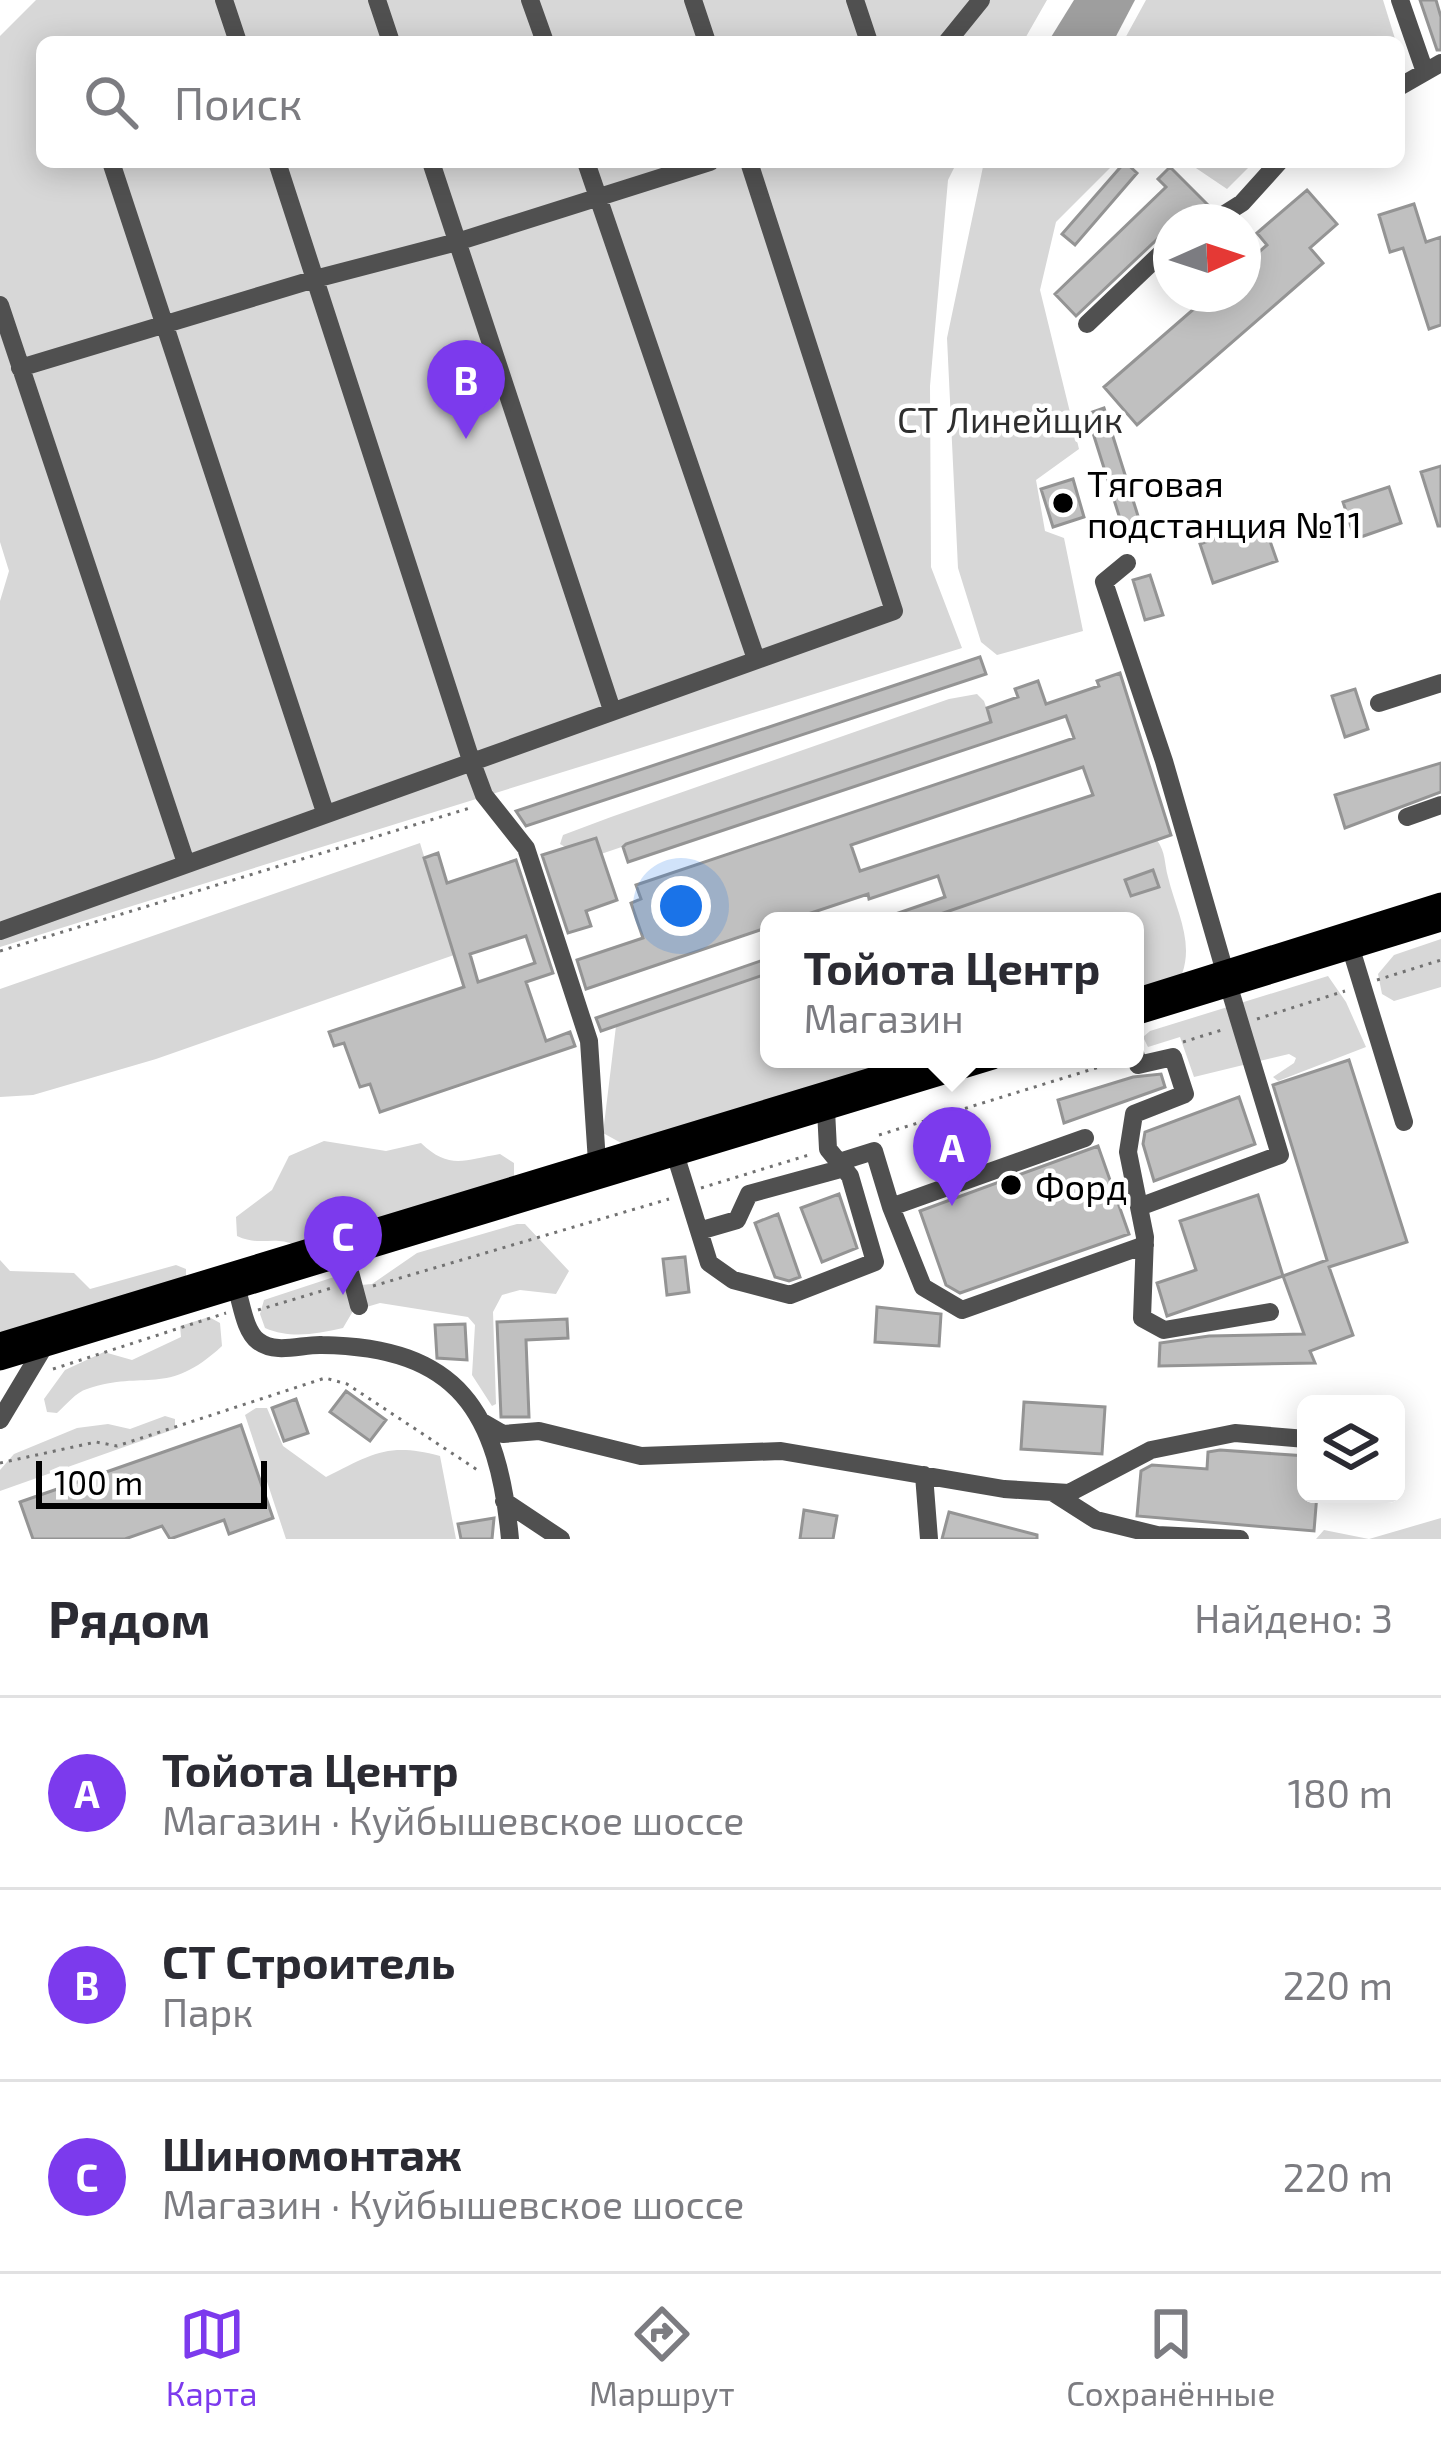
<!DOCTYPE html>
<html lang="ru">
<head>
<meta charset="utf-8">
<style>
  body { margin:0; font-family:"Exo 2",sans-serif; background:#f2f2f3; color:#2b2b33 }
  .controls { position:absolute; right:36px; bottom:36px; display:grid; overflow:hidden; border-radius:18px; box-shadow:0 6px 30px #0003 }
  .controls button { width:108px; height:108px; display:grid; place-items:center; padding:0; border:0; border-bottom:3px solid #e1e1e2; background:#fff; color:#2b2b33; font:60px sans-serif }
  .compass { position:absolute; left:1153px; top:204px; width:108px; height:108px; border-radius:50%; background:#fff; box-shadow:0 6px 30px #0003; rotate:87deg }
  .scale { position:absolute; left:36px; bottom:30px; width:231px; box-sizing:border-box; padding-left:12px; border:6px solid #000; border-top:0; font-size:33px; line-height:42px; white-space:nowrap; color:#000; -webkit-text-stroke:9px #fff; paint-order:stroke }
  .you { position:absolute; left:681px; top:906px; width:42px; height:42px; margin:-30px; border:9px solid #fff; border-radius:50%; background:#1a73e8; box-shadow:0 0 0 18px #1a73e833 }
  .badge { display:grid; place-items:center; width:78px; height:78px; border-radius:50%; background:#7c3aed; color:#fff; font-size:39px; font-weight:700 }
  .pin { position:absolute; translate:-50% -99px; filter:drop-shadow(0 3px 6px #0008) }
  .pin::after { content:''; position:absolute; top:63px; width:42px; height:36px; background:inherit; clip-path:polygon(0 0,100% 0,50% 100%) }
  .popup { position:absolute; left:760px; top:912px; width:384px; height:156px; box-sizing:border-box; display:grid; place-content:center; border-radius:18px; background:#fff; filter:drop-shadow(0 3px 9px #0005); font-size:39px; white-space:nowrap; color:#7c7c81 }
  .popup b { font-size:45px; color:#2b2b33 }
  .popup::after { content:''; position:absolute; left:50%; top:100%; margin-left:-24px; border:24px solid transparent; border-top-color:#fff }
  .list { margin:0; padding:0; list-style:none }
  h2 { display:flex; justify-content:space-between; align-items:center; height:156px; margin:0; padding:0 48px; font-size:51px }
  h2 small { font-size:39px; font-weight:400; color:#7c7c81 }
  .list li { display:grid; grid-template-columns:78px 1fr auto; gap:36px; align-items:center; box-sizing:border-box; height:192px; padding:0 48px; border-top:3px solid #e1e1e2 }
  .list b { display:block; font-size:45px; white-space:nowrap }
  .list p { margin:0; font-size:39px; white-space:nowrap; color:#7c7c81 }
  .list em { font-size:39px; font-style:normal; color:#7c7c81 }
  .icon { flex:none; width:66px; height:66px; fill:none; stroke:currentColor; stroke-width:2; stroke-linecap:round; stroke-linejoin:round }
  .map { position:relative; flex:none; width:1441px; height:1539px; overflow:hidden }
  .search { position:absolute; background:#fff; box-shadow:0 6px 30px #0003; left:36px; right:36px; top:36px; height:132px; display:flex; align-items:center; gap:30px; box-sizing:border-box; padding:0 42px; border-radius:18px; color:#7c7c81; font-size:45px }
  .sheet { height:732px; background:#fff }
  nav { display:flex; justify-content:space-around; align-items:center; box-sizing:border-box; height:168px; border-top:3px solid #e1e1e2; background:#fff; font-size:33px; color:#7c7c81 }
  nav a { display:grid; justify-items:center; gap:6px }
  nav .on { color:#7c3aed }
  .map>svg:first-child { display:block }
</style>
</head>
<body>
<div class="map">
<svg width="1441" height="1539" viewBox="0 0 1441 1539">
  <rect width="100%" height="100%" fill="#fff"/>
  <path fill="#d7d7d7" d="M36,0H1047L1023,42H42V162H957L948,180L930,386L931,567L962,648L0,947V601L9,571L0,542V36Z
    M1146,0H1383L1396,42H1123Z
    M984,162H1116L1056,222L1040,290L1079,449L1036,480L1045,531L1064,538L1083,631L997,655L981,642L958,568L947,338Z
    M1187,162H1254L1227,189Z
    M977,694L984,701L991,722L601,854L596,838L565,847L560,844L563,835L611,817L949,699Z
    M1157,840C1166,853 1164,862 1168,877C1176,910 1194,941 1182,974L1135,989V921H920Z
    M420,843L454,955L156,1059L33,1095L0,1097V989Z
    M1441,939V987L1394,1001L1382,994L1378,974L1394,955Z
    M769,973V1059H903L623,1144L603,1133L616,1026Z
    M1328,976L1346,1002L1366,1047L1278,1081L1273,1077L1294,1063L1296,1058L1289,1054L1194,1077L1180,1037L1148,1047L1143,1037L1150,1031Z
    M324,1141L386,1151L421,1143C449,1170 464,1160 500,1154L514,1163V1176L296,1245C272,1235 261,1247 237,1236L236,1217L272,1190L289,1156Z
    M517,1224H525L569,1271L556,1294L520,1290L502,1295L493,1312L496,1404L492,1406L472,1375L475,1325L468,1317L380,1303L353,1311L343,1328C316,1334 291,1339 265,1328L260,1314L264,1300L334,1277L350,1286L372,1284L417,1253Z
    M0,1260L10,1271L74,1273L90,1289L176,1265L186,1269V1278L0,1335Z
    M209,1317L220,1323L222,1346C166,1398 146,1369 87,1389C76,1392 66,1405 57,1413L47,1412L44,1399L65,1370L104,1352L132,1360L181,1337L180,1326Z
    M256,1408H267L283,1446L326,1477C372,1454 388,1442 440,1456L456,1539H286L245,1415Z
    M165,1416L175,1419V1429L0,1491V1470L14,1454L77,1428L108,1424L130,1429Z
    M1441,1518V1539H1316L1324,1530L1369,1539Z"/>
  <path fill="#9e9e9e" d="M1074,0H1135L1113,42H1048Z"/>
  <path fill="#c0c0c0" stroke="#949494" stroke-width="3" fill-rule="evenodd" d="M1420,0H1436L1441,17V50H1437Z
    M1125,162L1137,173L1075,245L1062,234Z
    M1170,167L1210,207L1199,220L1188,210L1171,222V226L1076,316L1055,294L1166,187L1158,179Z
    M1307,190L1337,224L1310,248L1323,263L1137,425L1104,387L1211,294H1243V266L1267,245L1257,233Z
    M1414,204L1426,242L1441,237V325L1429,329L1403,248L1390,252L1379,215Z
    M1104,408L1144,535L1127,541L1087,414Z
    M1441,466V526H1438L1421,472Z
    M1073,479L1084,517L1053,527L1041,489Z
    M1389,487L1401,523L1355,539L1343,502Z
    M1263,521L1277,561L1213,583L1200,544Z
    M1150,575L1163,615L1145,620L1133,580Z
    M980,657L986,674L526,826L516,811Z
    M1120,673L1171,835L920,921L881,919L945,897L938,876L869,899L868,894L787,921H769V927L586,989L577,960L643,938L631,903L641,899L636,885L1074,738L1066,716L628,862L623,847L626,844L991,722L987,708L1018,697L1015,689L1038,681L1046,704L1099,686L1097,681ZM1083,767L1093,795L860,871L851,845Z
    M1355,689L1368,729L1345,737L1332,696Z
    M1441,763V792L1345,828L1335,795Z
    M596,838L617,900L586,911L591,926L568,933L542,855Z
    M438,853L447,883L516,860L553,973L526,982L546,1041L570,1032L575,1046L380,1112L370,1084L360,1087L344,1043L334,1046L329,1032L464,987L424,858ZM526,936L535,963L478,982L470,954Z
    M1153,870L1159,887L1131,896L1125,880Z
    M769,958V973L601,1031L596,1018Z
    M1349,1060L1407,1242L1329,1267L1353,1335L1310,1351L1315,1363L1159,1366L1160,1343L1209,1336L1304,1334L1283,1276L1327,1260L1273,1085Z
    M1161,1074L1165,1087L1064,1123L1058,1100L1133,1077Z
    M1239,1097L1255,1144L1154,1181L1143,1144L1145,1132Z
    M1098,1146L1129,1234L960,1293L946,1285L920,1211Z
    M839,1194L857,1248L822,1262L801,1208Z
    M1258,1195L1283,1276L1167,1316L1157,1283L1196,1270L1180,1221Z
    M778,1214L800,1277L789,1281L775,1277L755,1223Z
    M685,1257L689,1292L667,1295L663,1259Z
    M877,1307L941,1314L939,1346L875,1342Z
    M567,1319L568,1338L526,1340L529,1417H501L497,1322Z
    M465,1324L467,1360L437,1358L435,1325Z
    M346,1391L386,1420L370,1441L330,1412Z
    M296,1399L308,1433L284,1441L272,1408Z
    M1024,1402L1105,1407L1102,1454L1021,1449Z
    M241,1425L273,1518L229,1534L224,1520L170,1539L162,1526L125,1539H33L20,1502Z
    M1220,1450L1306,1456V1494H1317L1314,1531L1137,1516L1141,1471L1152,1465L1207,1469L1208,1452Z
    M804,1510L837,1516L833,1539H800Z
    M949,1512L1037,1535V1539H942Z
    M494,1518L492,1539H461L458,1524Z"/>
  <g fill="none" stroke-linecap="round" stroke-linejoin="round">
    <path stroke="#727272" stroke-width="3" stroke-dasharray="3 6" stroke-linecap="butt" d="M0,951L470,808
      M1377,980L1441,960
      M1257,1019L1345,991
      M1183,1042L1225,1029
      M879,1135L1122,1060
      M701,1188L812,1154
      M373,1286L669,1199
      M258,1310L335,1287
      M53,1369L226,1313
      M0,1463L96,1442L117,1446L325,1378L347,1384L479,1471"/>
    <path stroke="#505050" stroke-width="18" d="M224,0L238,42
      M377,0L391,42
      M530,0L545,42
      M693,0L707,42
      M855,0L869,42
      M1400,0L1425,72
      M947,42L981,0
      M1399,87L1441,63
      M111,162L325,812
      M277,162L471,760L484,795L526,848L589,1041L597,1162
      M431,162L612,710
      M586,162L756,659
      M1212,222L1242,203L1279,162
      M0,305L186,863
      M1087,324L1171,244
      M20,368L315,279L457,242L710,162
      M1127,563L1104,582L1164,761L1225,972
      M1379,703L1441,683
      M1407,817L1441,805
      M0,931L894,611L749,162
      M1351,949L1404,1122
      M1135,1053L1138,1065L1173,1057L1185,1094L1134,1114L1128,1152L1145,1237L1142,1318L1164,1330L1270,1312
      M676,1157L709,1263L733,1280L790,1295L875,1262L850,1176L828,1149L826,1110
      M839,1162L874,1151L891,1207L1085,1138
      M891,1207L923,1287L962,1310L1145,1245
      M1139,1207L1280,1155L1229,987
      M699,1231L737,1220L749,1194L844,1168
      M346,1257L359,1306
      M237,1290C242,1306 245,1331 258,1341C276,1355 302,1344 322,1345C459,1347 498,1412 510,1539
      M0,1420L45,1345
      M484,1423L503,1434L539,1431L641,1456L781,1451L1004,1489L1069,1493L1151,1450L1235,1433L1306,1439
      M924,1475L929,1539
      M1052,1492L1096,1520L1157,1535L1240,1539
      M504,1501L561,1539"/>
    <path stroke="#000" stroke-width="21" d="M1135,999L1441,903
      M1135,1015L1441,921
      M0,1343L934,1059
      M0,1360L993,1059"/>
  </g>
  <g fill="#000" stroke="#fff" stroke-width="4.5">
    <circle cx="1063" cy="503" r="12"/>
    <circle cx="1011" cy="1185" r="12"/>
  </g>
  <g text-anchor="middle" dominant-baseline="central" stroke-width="9" stroke-linejoin="round" paint-order="stroke">
    <g font-size="36" fill="#2e2e2e" stroke="#fff">
      <text x="1010" y="418">СТ Линейщик</text>
    </g>
    <g font-size="36" fill="#000" stroke="#fff" text-anchor="start">
      <text x="1087" y="482">Тяговая<tspan x="1087" dy="41">подстанция №11</tspan></text>
      <text x="1035" y="1185">Форд</text>
    </g>
  </g>
</svg>
<div class="controls">
<button><svg class="icon" aria-label="layers" viewBox="0 0 24 24"><path d="M12 4l9 5-9 5-9-5zM3 14l9 5 9-5"/></svg></button>
</div>
<svg class="compass" viewBox="-18 -18 36 36"><path d="M0-13l5 13h-10z" fill="#e53935"/><path d="M0 13l5-13h-10z" fill="#7c7c81"/></svg>
<div class="scale">100 m</div>
<div class="you"></div>
<div class="pin badge" style="left:952px;top:1206px">A</div>
<div class="popup"><b>Тойота Центр</b>Магазин</div>
<div class="pin badge" style="left:466px;top:439px">B</div>
<div class="pin badge" style="left:343px;top:1295px">C</div>
<div class="search"><svg class="icon" aria-label="search" viewBox="0 0 24 24"><circle cx="10" cy="10" r="6"/><path d="M15 15l6 6"/></svg>Поиск</div>
</div>
<section class="sheet">
<h2>Рядом<small>Найдено: 3</small></h2>
<ul class="list">
<li><span class="badge">A</span><div><b>Тойота Центр</b><p>Магазин · Куйбышевское шоссе</p></div><em>180 m</em></li>
<li><span class="badge">B</span><div><b>СТ Строитель</b><p>Парк</p></div><em>220 m</em></li>
<li><span class="badge">C</span><div><b>Шиномонтаж</b><p>Магазин · Куйбышевское шоссе</p></div><em>220 m</em></li>
</ul>
</section>
<nav>
<a class="on"><svg class="icon" aria-label="map" viewBox="0 0 24 24"><path d="M3 6l6-2 6 2 6-2v14l-6 2-6-2-6 2zM9 4v14M15 6v14"/></svg>Карта</a>
<a><svg class="icon" aria-label="directions" viewBox="0 0 24 24"><path d="M12 3l9 9-9 9-9-9zM9 14v-3h6M13 9l2 2-2 2"/></svg>Маршрут</a>
<a><svg class="icon" aria-label="saved" viewBox="0 0 24 24"><path d="M7 4h10v16l-5-4-5 4z"/></svg>Сохранённые</a>
</nav>
</body>
</html>
